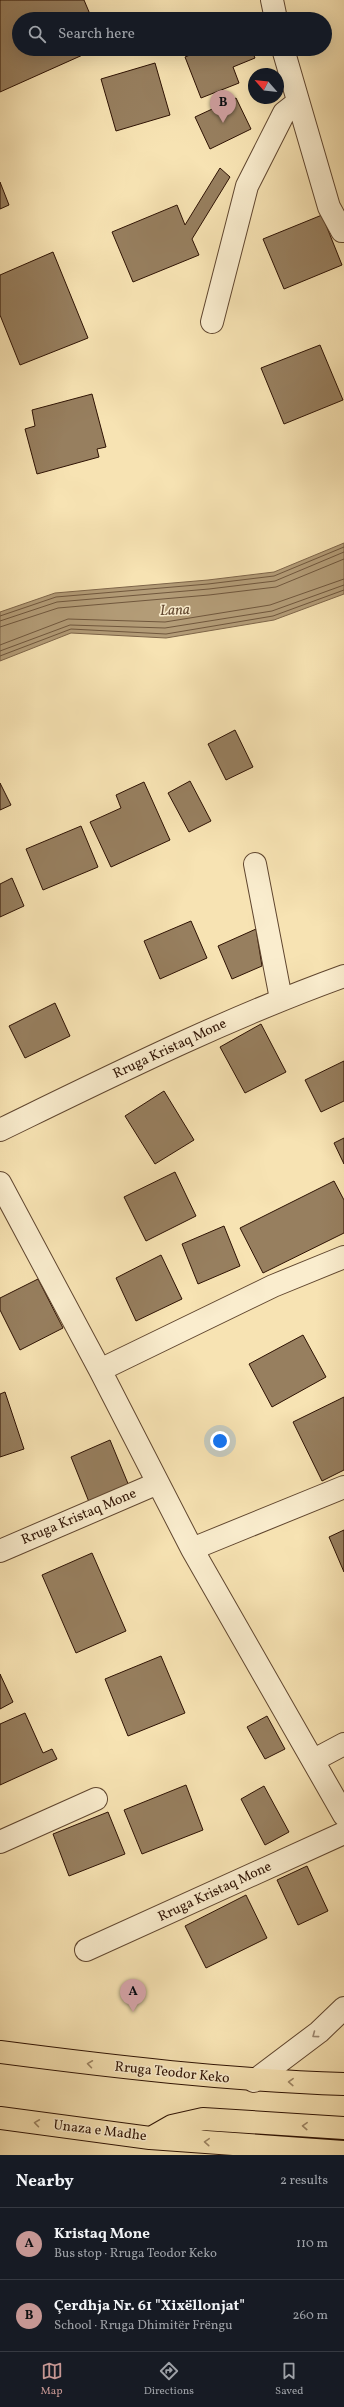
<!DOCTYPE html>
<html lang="en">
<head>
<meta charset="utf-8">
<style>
  body { margin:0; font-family:Vollkorn,serif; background:#20242c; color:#f1f3f6 }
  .compass { position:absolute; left:248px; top:68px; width:36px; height:36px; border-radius:50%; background:#171b24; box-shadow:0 4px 16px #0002; rotate:298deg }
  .you { position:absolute; left:220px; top:1441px; width:14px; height:14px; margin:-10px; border:3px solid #fff; border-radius:50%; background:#1a73e8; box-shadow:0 0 0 6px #1a73e833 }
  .badge { display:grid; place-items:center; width:26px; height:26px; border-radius:50%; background:#c59692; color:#111; font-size:13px; font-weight:700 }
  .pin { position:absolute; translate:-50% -33px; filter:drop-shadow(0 1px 2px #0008) }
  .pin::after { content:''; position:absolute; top:21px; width:14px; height:12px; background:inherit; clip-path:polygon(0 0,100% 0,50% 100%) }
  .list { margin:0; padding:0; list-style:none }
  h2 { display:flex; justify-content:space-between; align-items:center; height:52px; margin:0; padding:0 16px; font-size:17px }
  h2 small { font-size:13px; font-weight:400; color:#9ea1a6 }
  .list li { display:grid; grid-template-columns:26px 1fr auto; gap:12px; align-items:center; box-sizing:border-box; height:72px; padding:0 16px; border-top:1px solid #363941 }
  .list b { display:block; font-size:15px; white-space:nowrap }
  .list p { margin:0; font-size:13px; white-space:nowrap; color:#9ea1a6 }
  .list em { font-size:13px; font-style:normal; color:#9ea1a6 }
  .icon { flex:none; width:22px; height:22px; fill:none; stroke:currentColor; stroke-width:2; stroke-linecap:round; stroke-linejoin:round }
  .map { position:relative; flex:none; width:344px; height:2155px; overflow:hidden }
  .search { position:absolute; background:#171b24; box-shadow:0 4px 16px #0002; left:12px; right:12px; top:12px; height:44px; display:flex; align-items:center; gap:10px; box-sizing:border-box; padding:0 14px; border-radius:22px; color:#9ea1a6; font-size:15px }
  .sheet { height:196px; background:#171b24 }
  nav { display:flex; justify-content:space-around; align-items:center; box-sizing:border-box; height:56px; border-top:1px solid #363941; background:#171b24; font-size:11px; color:#9ea1a6 }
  nav a { display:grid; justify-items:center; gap:2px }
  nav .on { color:#c59692 }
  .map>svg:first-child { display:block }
</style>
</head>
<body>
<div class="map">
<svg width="344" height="2155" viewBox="0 0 344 2155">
  <rect width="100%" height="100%" fill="#f7e3b3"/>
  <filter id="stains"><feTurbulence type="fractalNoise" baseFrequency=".005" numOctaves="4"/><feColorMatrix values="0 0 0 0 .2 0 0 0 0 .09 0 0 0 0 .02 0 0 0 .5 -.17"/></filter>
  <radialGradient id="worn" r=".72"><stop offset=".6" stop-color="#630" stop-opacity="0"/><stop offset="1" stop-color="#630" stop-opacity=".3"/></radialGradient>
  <path fill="#b39c77" stroke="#7e6549" d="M344,543V594L274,620L166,638L71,633L0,661V612L55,593L208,580L274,572Z"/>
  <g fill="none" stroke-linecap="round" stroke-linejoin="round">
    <path stroke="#70573d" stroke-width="1" d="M0,616L56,597L208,584L274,576L344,547
      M0,621L57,602L209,589L275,581L344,552
      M0,627L58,608L209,595L276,587L344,559
      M0,645L68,619L165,622L270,605L344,579
      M0,651L70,625L165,628L272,611L344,585
      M0,656L71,629L166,634L273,616L344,590"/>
  </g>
  <path fill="#977f5f" stroke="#2e1203" d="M0,0H84L92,19H19V49H96L0,92Z
    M205,49H251L255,58L233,67L239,83L201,98L185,57Z
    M155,63L170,115L116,131L101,79Z
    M236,98L251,129L210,149L195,117Z
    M220,168L230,177L192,239L199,255L133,282L112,232L177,205L185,225Z
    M0,182L9,205L0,209Z
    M322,215L342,265L284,289L263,239Z
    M53,252L88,338L20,365L0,315V275Z
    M320,345L343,400L284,424L261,368Z
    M92,394L106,447L97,449L99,457L37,474L25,429L35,426L32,410Z
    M235,730L253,767L226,780L208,744Z
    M190,781L211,821L189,832L168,793Z
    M144,782L170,840L111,867L90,822L121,808L116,795Z
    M0,783L11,805L0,810Z
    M81,826L98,867L43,890L26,849Z
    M12,878L24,906L0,917V884Z
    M191,921L207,958L160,979L144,941Z
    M256,929L262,966L232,979L218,946Z
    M55,1003L70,1036L25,1058L9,1026Z
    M261,1024L286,1072L245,1093L220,1047Z
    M344,1061V1101L321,1112L305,1080Z
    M164,1091L194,1140L155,1164L125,1116Z
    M344,1138V1164L334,1143Z
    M175,1172L196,1216L146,1241L124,1197Z
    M334,1181L344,1200V1233L263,1273L240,1228Z
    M224,1226L240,1266L198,1284L182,1244Z
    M161,1255L182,1299L136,1321L116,1278Z
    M38,1279L63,1328L20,1350L0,1310V1298Z
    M303,1335L326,1377L272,1407L249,1364Z
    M5,1392L24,1449L0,1457V1394Z
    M344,1397V1470L322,1481L293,1422Z
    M110,1440L129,1486L89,1502L71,1457Z
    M344,1530V1572L329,1537Z
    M92,1553L126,1631L76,1653L42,1575Z
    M161,1656L185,1713L128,1736L105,1679Z
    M0,1674L13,1702L0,1709Z
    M25,1713L43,1753L52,1749L57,1759L0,1785V1724Z
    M267,1716L285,1749L265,1759L247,1727Z
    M186,1785L203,1830L142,1854L124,1810Z
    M264,1786L289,1832L265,1845L241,1799Z
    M108,1812L125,1854L69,1876L53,1834Z
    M307,1866L328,1911L298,1925L277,1880Z
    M246,1895L267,1938L206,1968L185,1926Z"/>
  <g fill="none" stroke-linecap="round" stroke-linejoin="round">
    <defs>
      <path id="minor" d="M272,0L276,19
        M283,49L329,207L342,231H344
        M212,322L247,186L284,113L298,102
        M255,864L281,999
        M0,1130C113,1075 225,1019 344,976
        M0,1183L100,1370L192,1549L344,1815
        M100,1370L273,1286L344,1257
        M192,1549L344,1487
        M0,1551L158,1483
        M314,1760L344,1744
        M0,1842L96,1799
        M86,1950L344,1833
        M254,2081L319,2032L344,2008"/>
      <path id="major" d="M0,2052C115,2067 228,2080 344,2084"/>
      <path id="highway" d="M0,2118L150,2138L344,2152
        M151,2138L172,2126L203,2119L344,2128"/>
    </defs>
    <use href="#minor" stroke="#60462f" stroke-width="24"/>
    <use href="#major" stroke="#2e1203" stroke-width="24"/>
    <use href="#highway" stroke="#2e1203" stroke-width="24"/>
    <use href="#minor" stroke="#faedce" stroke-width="22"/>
    <use href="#major" stroke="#f7e3b3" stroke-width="22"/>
    <use href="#highway" stroke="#f7e3b3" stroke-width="22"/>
  </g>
  <defs><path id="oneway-chevron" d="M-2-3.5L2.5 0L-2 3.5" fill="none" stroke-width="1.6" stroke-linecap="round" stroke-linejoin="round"/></defs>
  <use stroke="#9e8a73" href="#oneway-chevron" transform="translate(315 2035) rotate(143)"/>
  <g stroke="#9d8564">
    <use href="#oneway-chevron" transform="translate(90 2064) rotate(-172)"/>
    <use href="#oneway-chevron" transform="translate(291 2082) rotate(-178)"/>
    <use href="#oneway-chevron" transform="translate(37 2123) rotate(-172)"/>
    <use href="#oneway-chevron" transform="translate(305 2126) rotate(-177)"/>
    <use href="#oneway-chevron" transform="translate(207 2142) rotate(-176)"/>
  </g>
  <g text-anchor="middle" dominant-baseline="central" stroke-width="3" stroke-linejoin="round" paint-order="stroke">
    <g font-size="14" fill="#2e1203" stroke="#faedce">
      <text transform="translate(170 1049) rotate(-25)">Rruga Kristaq Mone</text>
      <text transform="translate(79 1517) rotate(-23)">Rruga Kristaq Mone</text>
      <text transform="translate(215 1892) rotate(-25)">Rruga Kristaq Mone</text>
      <text transform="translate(172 2073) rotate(6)">Rruga Teodor Keko</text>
      <text transform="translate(100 2131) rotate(7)">Unaza e Madhe</text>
    </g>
    <g font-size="15" font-style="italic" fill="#634931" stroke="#faedce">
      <text transform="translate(175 611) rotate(-2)">Lana</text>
    </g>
  </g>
  <rect width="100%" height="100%" filter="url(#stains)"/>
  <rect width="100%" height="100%" fill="url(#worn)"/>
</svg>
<svg class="compass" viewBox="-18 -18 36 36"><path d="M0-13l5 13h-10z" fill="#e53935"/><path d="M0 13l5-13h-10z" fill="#9ea1a6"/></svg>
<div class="you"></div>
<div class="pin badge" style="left:133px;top:2012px">A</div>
<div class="pin badge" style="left:223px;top:123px">B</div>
<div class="search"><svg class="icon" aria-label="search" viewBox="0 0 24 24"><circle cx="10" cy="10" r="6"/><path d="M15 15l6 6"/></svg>Search here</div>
</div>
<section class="sheet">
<h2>Nearby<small>2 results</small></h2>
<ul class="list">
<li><span class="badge">A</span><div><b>Kristaq Mone</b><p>Bus stop · Rruga Teodor Keko</p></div><em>110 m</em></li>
<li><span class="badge">B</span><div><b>Çerdhja Nr. 61 &quot;Xixëllonjat&quot;</b><p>School · Rruga Dhimitër Frëngu</p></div><em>260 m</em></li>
</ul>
</section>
<nav>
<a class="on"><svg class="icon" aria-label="map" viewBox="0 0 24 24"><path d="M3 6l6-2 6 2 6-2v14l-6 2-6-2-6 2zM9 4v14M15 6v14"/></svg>Map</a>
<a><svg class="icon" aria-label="directions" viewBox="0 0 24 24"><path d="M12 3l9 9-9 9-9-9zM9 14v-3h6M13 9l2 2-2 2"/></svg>Directions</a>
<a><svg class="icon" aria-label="saved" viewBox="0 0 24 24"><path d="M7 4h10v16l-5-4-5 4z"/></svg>Saved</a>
</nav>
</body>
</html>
